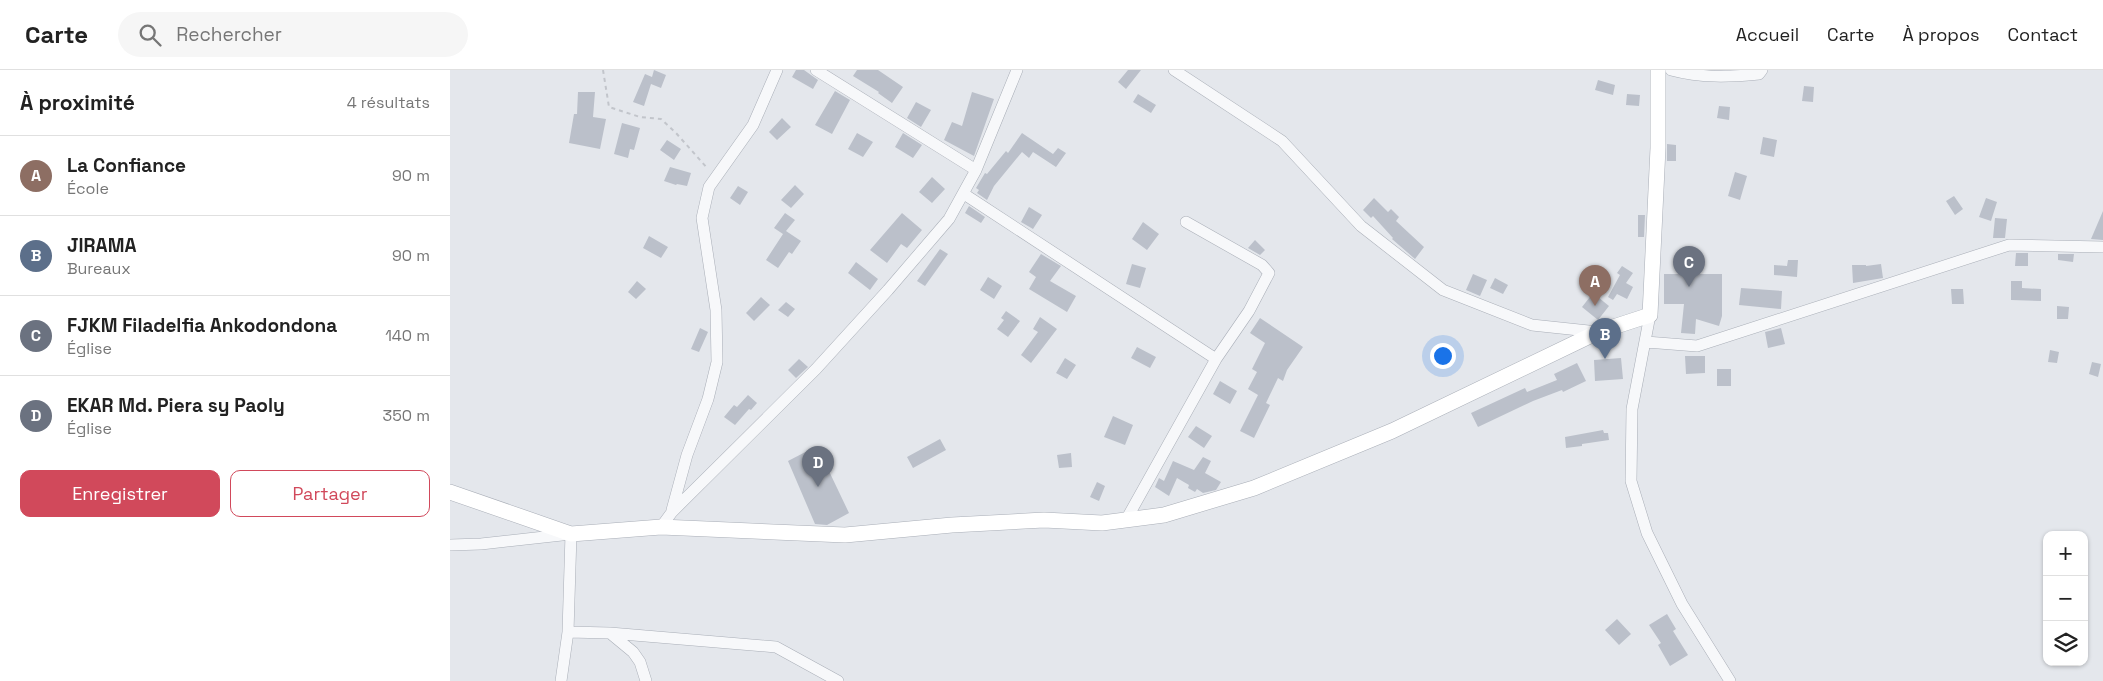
<!DOCTYPE html>
<html lang="fr">
<head>
<meta charset="utf-8">
<style>
  body { margin:0; font-family:"Space Grotesk",sans-serif; background:#f6f6f6; color:#222 }
  .controls { position:absolute; right:15px; bottom:15px; display:grid; overflow:hidden; border-radius:10px; box-shadow:0 1px 4px #0004 }
  .controls button { width:45px; height:45px; display:grid; place-items:center; padding:0; border:0; border-bottom:1px solid #e0e0e0; background:#fff; color:#222; font:25px sans-serif }
  .you { position:absolute; left:992px; top:285px; width:18px; height:18px; margin:-12px; border:4px solid #fff; border-radius:50%; background:#1a73e8; box-shadow:0 0 0 8px #1a73e833 }
  .badge { display:grid; place-items:center; width:32px; height:32px; border-radius:50%; background:#d1495b; color:#fff; font-size:16px; font-weight:700 }
  .pin { position:absolute; translate:-50% -41px; filter:drop-shadow(0 1px 2px #0008) }
  .pin::after { content:''; position:absolute; top:26px; width:18px; height:15px; background:inherit; clip-path:polygon(0 0,100% 0,50% 100%) }
  .list { margin:0; padding:0; list-style:none }
  h2 { display:flex; justify-content:space-between; align-items:center; height:65px; margin:0; padding:0 20px; font-size:21px }
  h2 small { font-size:16px; font-weight:400; color:#767676 }
  .list li { display:grid; grid-template-columns:32px 1fr auto; gap:15px; align-items:center; box-sizing:border-box; height:80px; padding:0 20px; border-top:1px solid #e0e0e0 }
  .list b { display:block; font-size:19px; white-space:nowrap }
  .list p { margin:0; font-size:16px; white-space:nowrap; color:#767676 }
  .list em { font-size:16px; font-style:normal; color:#767676 }
  .actions { display:flex; gap:10px; padding:15px 20px }
  .actions a { flex:1; padding:11px 0; border:1px solid #d1495b; border-radius:10px; text-align:center; font-size:18px; color:#d1495b }
  .actions .main { background:#d1495b; color:#fff }
  .icon { flex:none; width:28px; height:28px; fill:none; stroke:currentColor; stroke-width:2; stroke-linecap:round; stroke-linejoin:round }
  .map { position:relative; flex:none; width:1653px; height:611px; overflow:hidden }
  header { display:flex; align-items:center; gap:30px; box-sizing:border-box; height:70px; padding:0 25px; background:#fff; border-bottom:1px solid #e0e0e0 }
  header strong { font-size:24px }
  nav { display:flex; gap:28px; margin-inline-start:auto; font-size:18px }
  .search { width:350px; height:45px; background:#f6f6f6; display:flex; align-items:center; gap:12px; box-sizing:border-box; padding:0 18px; border-radius:28px; color:#767676; font-size:19px }
  main { display:flex }
  aside { flex:1; background:#fff }
  .map>svg:first-child { display:block }
</style>
</head>
<body>
<header>
<strong>Carte</strong>
<div class="search"><svg class="icon" aria-label="search" viewBox="0 0 24 24"><circle cx="10" cy="10" r="6"/><path d="M15 15l6 6"/></svg>Rechercher</div>
<nav><a>Accueil</a><a>Carte</a><a>À propos</a><a>Contact</a></nav>
</header>
<main>
<aside>
<h2>À proximité<small>4 résultats</small></h2>
<ul class="list">
<li><span class="badge" style="background:#8d6e63">A</span><div><b>La Confiance</b><p>École</p></div><em>90 m</em></li>
<li><span class="badge" style="background:#5c6f8a">B</span><div><b>JIRAMA</b><p>Bureaux</p></div><em>90 m</em></li>
<li><span class="badge" style="background:#6b7280">C</span><div><b>FJKM Filadelfia Ankodondona</b><p>Église</p></div><em>140 m</em></li>
<li><span class="badge" style="background:#6b7280">D</span><div><b>EKAR Md. Piera sy Paoly</b><p>Église</p></div><em>350 m</em></li>
</ul>
<div class="actions"><a class="main">Enregistrer</a><a>Partager</a></div>
</aside>
<div class="map">
<svg width="1653" height="611" viewBox="0 0 1653 611">
  <rect width="100%" height="100%" fill="#e4e7ec"/>
  <path fill="#bbc0ca" d="M204,0L216,5L211,18L201,14L194,36L183,32L195,4L202,7Z
    M346,0H354L368,10L363,19L342,7Z
    M407,0H428L453,17L442,33L428,23L429,22L403,6Z
    M678,0H691L676,19L668,12Z
    M1148,10L1165,15L1163,25L1145,20Z
    M1354,16L1364,17L1363,32L1352,31Z
    M385,21L400,30L382,64L365,55Z
    M128,22H145L143,47L156,49L150,79L119,73L124,44H127Z
    M522,22L544,29L524,86L494,70L502,52L512,56Z
    M688,24L706,35L701,43L683,32Z
    M1177,24L1190,25L1189,36L1176,35Z
    M466,32L481,40L471,57L457,48Z
    M1269,36L1280,37L1279,50L1267,48Z
    M332,48L341,57L327,70L319,62Z
    M172,53L190,58L184,80L180,79L178,88L164,84Z
    M407,63L423,72L413,87L398,79Z
    M453,63L472,75L463,88L445,77Z
    M572,63L603,84L608,78L616,83L606,97L583,82L579,88L572,82L544,116L537,130L527,123L529,120L526,118L535,103L537,104L556,81L558,83Z
    M1313,67L1327,70L1324,87L1310,84Z
    M217,70L231,79L224,90L210,80Z
    M1217,74L1226,75V91H1217Z
    M220,97L241,103L237,116L227,114L226,115L214,111Z
    M1285,102L1297,106L1290,130L1278,126Z
    M482,107L495,119L482,133L469,122Z
    M345,115L354,124L341,138L331,130Z
    M288,116L298,122L290,135L280,128Z
    M1504,126L1513,139L1505,145L1496,131Z
    M924,128L938,142L941,139L949,147L946,151L974,177L965,189L942,169L943,168L923,146L921,148L913,140Z
    M1536,128L1547,132L1541,151L1529,147Z
    M519,136L535,147L531,153L515,143Z
    M579,137L592,145L583,159L571,152Z
    M1653,141V170L1641,169Z
    M335,143L345,150L336,161L351,171L342,184L339,182L328,198L316,190L333,164L324,158Z
    M452,143L472,160L457,178L451,174L437,193L420,180Z
    M1188,145H1195L1194,167H1188Z
    M1545,148L1557,149L1555,168H1543Z
    M693,152L709,164L697,180L682,169Z
    M199,166L218,177L211,188L193,178Z
    M805,170L815,180L810,185L798,178Z
    M490,179L498,184L475,216L467,211Z
    M1566,183H1578V196H1565Z
    M591,184L611,196L600,211L626,226L617,242L579,219L586,207L579,202Z
    M1608,184H1624L1623,192L1608,190Z
    M1338,190H1348L1347,207L1324,205V195L1337,196Z
    M406,192L428,209L420,220L398,203Z
    M682,194L696,198L690,218L676,214Z
    M1431,194L1433,208L1403,213L1402,195H1416V196Z
    M1172,196L1183,203L1176,213L1183,217L1177,229L1167,224L1163,230L1158,227L1170,205L1167,203Z
    M1023,204L1037,210L1030,226L1016,220Z
    M1214,204H1272V246L1269,256L1246,249L1245,264L1231,263L1234,234H1214Z
    M538,207L552,216L544,229L530,220Z
    M1045,208L1058,215L1053,224L1040,218Z
    M187,211L196,219L186,229L178,222Z
    M1561,211H1572V218L1591,219V231L1561,230Z
    M1291,218L1332,221L1331,239L1289,235Z
    M1501,219H1513L1514,234H1502Z
    M1143,223L1159,236L1148,250L1132,237Z
    M311,227L320,235L304,251L296,243Z
    M336,232L345,239L338,247L328,240Z
    M1607,236L1619,237L1618,249H1607Z
    M556,241L570,251L558,267L547,259L554,250L551,248Z
    M590,247L607,259L581,293L571,285L588,262L583,259Z
    M810,248L853,277L837,300L833,311L828,308L816,333L820,335L804,368L790,361L808,325L798,319L807,302L802,299L815,273L800,263Z
    M250,258L258,262L249,282L241,279Z
    M1331,258L1335,274L1318,278L1315,262Z
    M687,277L706,287L700,298L681,288Z
    M1600,280L1609,282L1607,293L1598,292Z
    M1235,286H1255V303L1236,304Z
    M615,288L626,295L617,309L606,303Z
    M1171,288L1173,309L1145,311L1144,290Z
    M349,289L358,297L346,308L338,300Z
    M1642,292L1651,294L1648,307L1639,304Z
    M1127,293L1136,311L1113,322L1112,320L1083,331L1028,357L1021,343L1075,318L1077,322L1107,310L1104,304Z
    M1267,299H1281V316H1267Z
    M770,311L787,321L780,334L763,324Z
    M298,325L307,333L301,340L299,339L285,355L274,347L284,335L287,337Z
    M663,346L683,355L675,375L654,367Z
    M746,356L762,366L754,378L738,367Z
    M1153,360L1154,363H1158L1159,370L1132,374V376L1116,378L1115,367Z
    M490,369L496,380L463,398L457,387Z
    M367,376L399,443L377,455L365,454L338,391Z
    M621,383L622,397L609,398L607,385Z
    M753,387L761,391L755,403L771,412L766,420L753,423L747,419L745,422L738,418L739,415L727,408L719,426L705,417L709,408L714,411L723,391L744,400Z
    M647,412L655,416L649,431L640,427Z
    M1217,544L1226,559L1223,561L1238,585L1220,596L1208,575L1211,573L1199,555Z
    M1167,549L1181,564L1169,575L1155,560Z"/>
  <g fill="none" stroke-linecap="round" stroke-linejoin="round">
    <defs>
      <path id="street" d="M366,0L526,100L567,0
        M724,0L832,71L911,156L993,220L1082,255L1148,262
        M1221,0C1251,8 1279,7 1309,4L1312,0
        M514,124L766,289
        M1200,245L1182,339L1181,411L1197,463L1232,534L1280,611
        M1196,272L1247,276L1559,175L1653,177
        M222,440L237,385L258,329L267,292L266,240L252,148L259,117L303,55L327,0
        M676,450L766,289L799,241L819,203L812,195L736,152
        M211,457L222,442L366,299L438,220L499,149L526,100
        M0,475L31,474L121,464L118,562L111,611
        M118,562L160,563L183,582L190,592L196,611
        M160,563L326,577L388,611"/>
      <path id="secondary" d="M0,422L121,464L211,457L395,465L502,455L594,450L652,453L714,445L804,418L942,361L1148,262L1200,245L1208,78V0"/>
    </defs>
    <use href="#street" stroke="#a9aeb7" stroke-width="12"/>
    <use href="#secondary" stroke="#a9aeb7" stroke-width="16"/>
    <path stroke="#c2c5cb" stroke-width="2" stroke-dasharray="4 4" stroke-linecap="butt" d="M153,0L159,37L190,47L211,49L226,63L258,99"/>
    <use href="#street" stroke="#f7f8fa" stroke-width="11"/>
    <use href="#secondary" stroke="#fff" stroke-width="15"/>
  </g>
</svg>
<div class="controls">
<button>+</button>
<button>−</button>
<button><svg class="icon" aria-label="layers" viewBox="0 0 24 24"><path d="M12 4l9 5-9 5-9-5zM3 14l9 5 9-5"/></svg></button>
</div>
<div class="you"></div>
<div class="pin badge" style="left:1145px;top:236px;background:#8d6e63">A</div>
<div class="pin badge" style="left:1155px;top:289px;background:#5c6f8a">B</div>
<div class="pin badge" style="left:1239px;top:217px;background:#6b7280">C</div>
<div class="pin badge" style="left:368px;top:417px;background:#6b7280">D</div>
</div>
</main>
</body>
</html>
